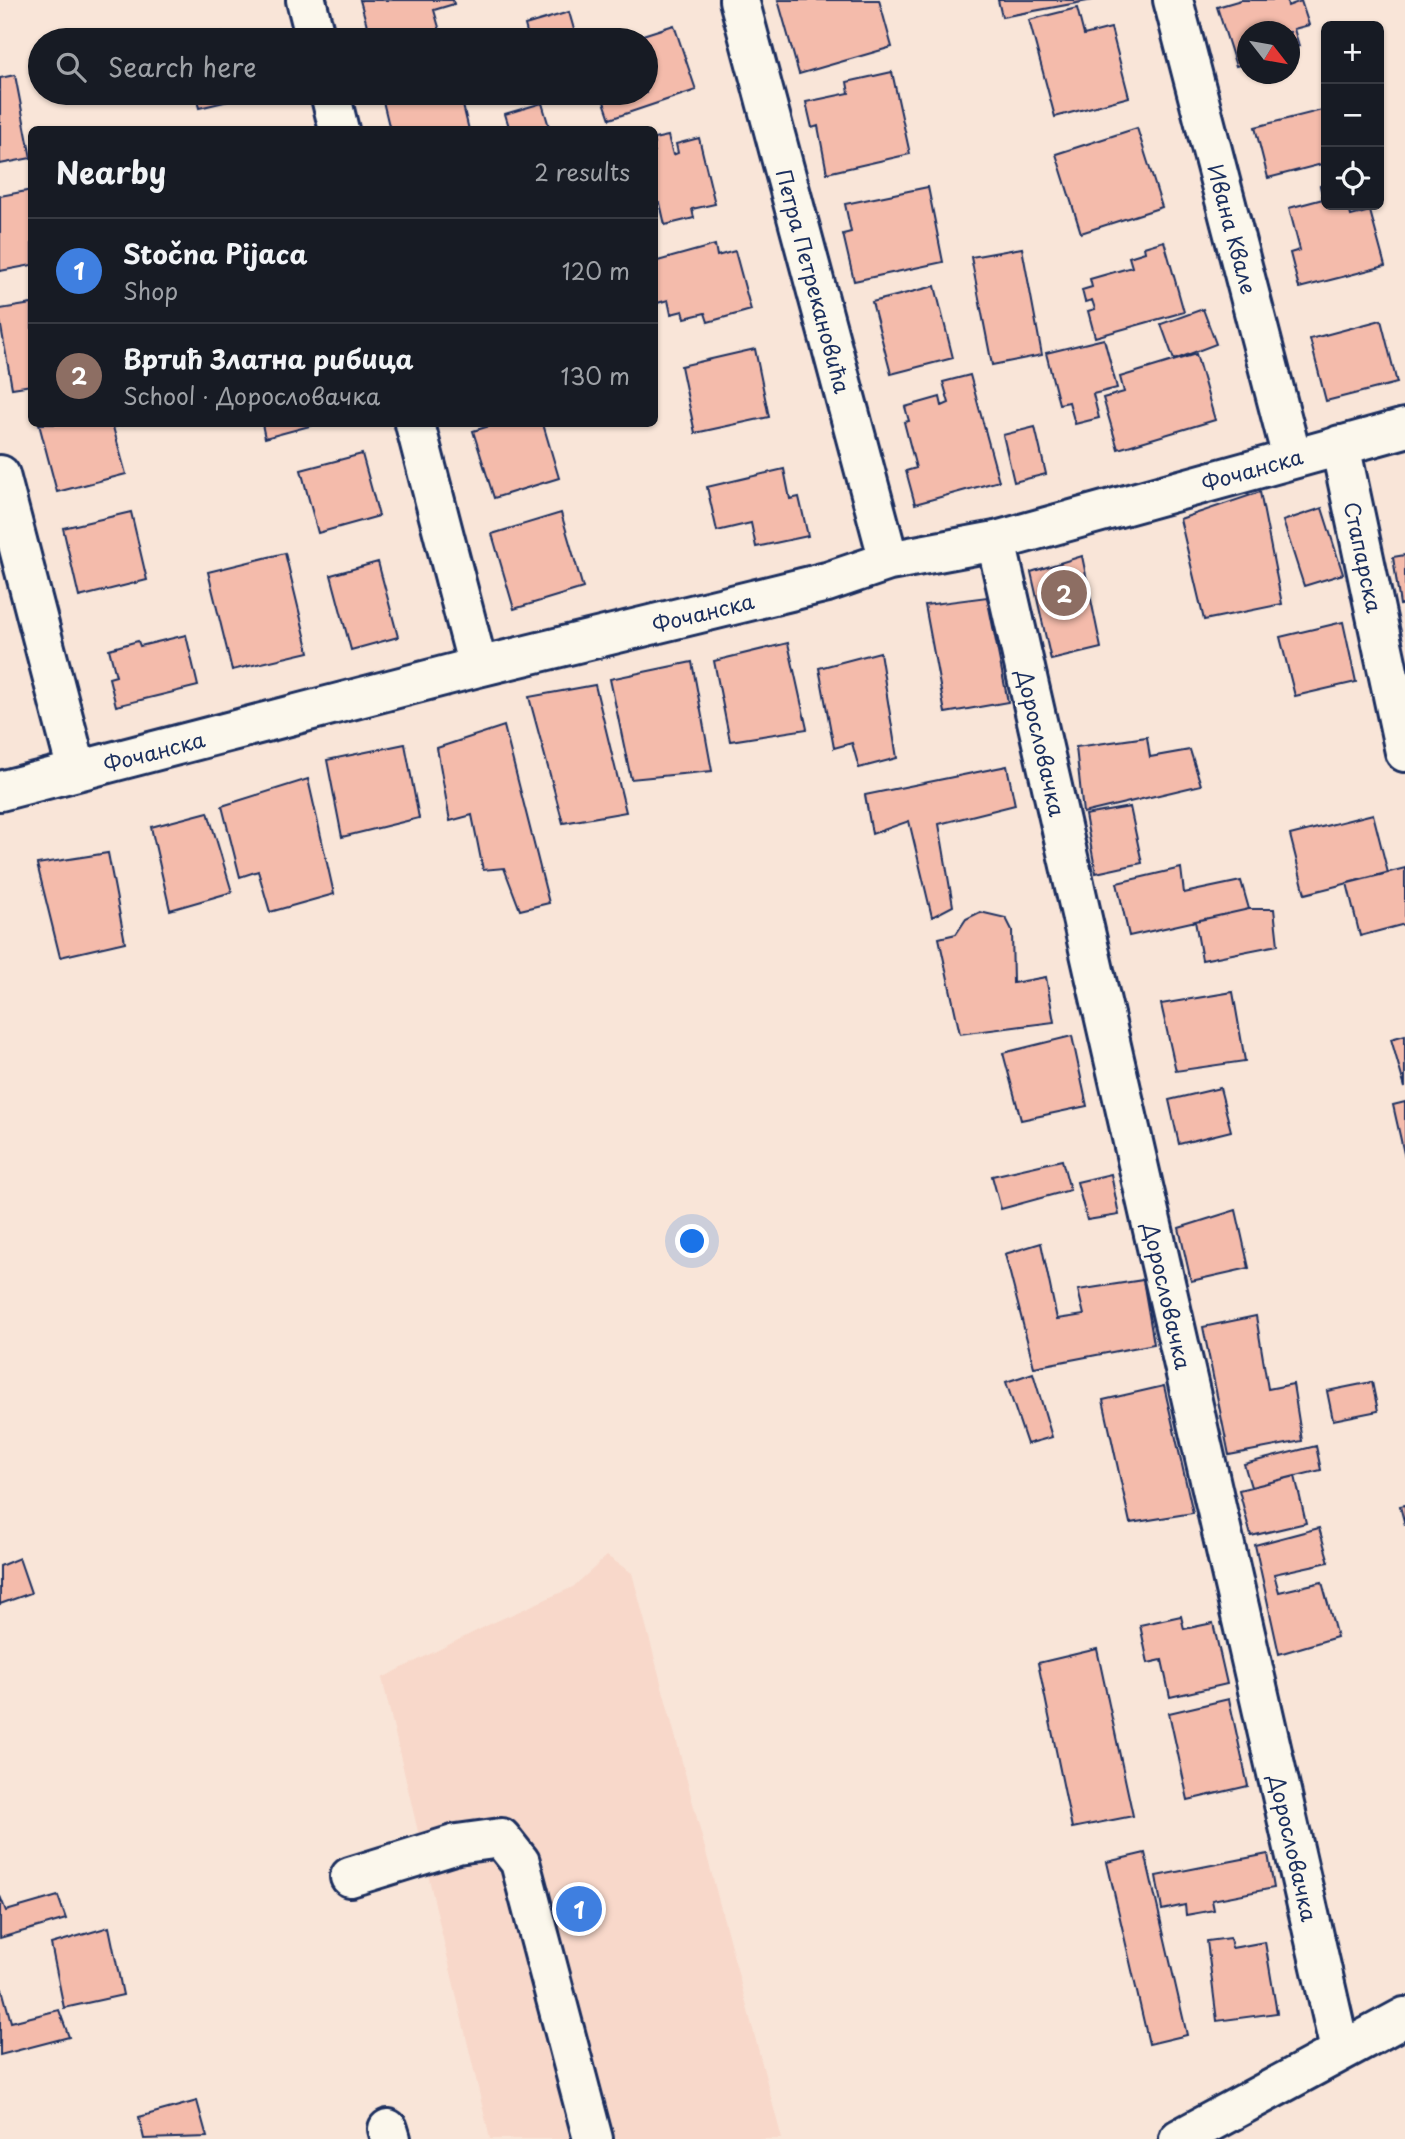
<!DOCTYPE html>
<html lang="en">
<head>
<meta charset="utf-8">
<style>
  body { margin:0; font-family:"Playpen Sans",sans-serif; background:#20242c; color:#f1f3f6 }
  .controls { position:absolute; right:21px; top:21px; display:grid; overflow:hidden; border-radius:10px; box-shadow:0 2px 5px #0004 }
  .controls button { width:63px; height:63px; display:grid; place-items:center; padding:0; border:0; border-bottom:2px solid #363941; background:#171b24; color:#f1f3f6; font:35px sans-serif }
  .compass { position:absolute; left:1237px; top:21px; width:63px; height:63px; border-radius:50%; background:#171b24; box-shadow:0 2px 5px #0004; rotate:121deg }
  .you { position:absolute; left:693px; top:1242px; width:24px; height:24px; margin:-18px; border:5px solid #fff; border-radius:50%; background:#1a73e8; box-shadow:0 0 0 10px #1a73e833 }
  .badge { display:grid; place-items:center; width:46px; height:46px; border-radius:50%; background:#2563eb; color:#fff; font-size:23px; font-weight:700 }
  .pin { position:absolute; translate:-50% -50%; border:4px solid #fff; box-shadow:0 2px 7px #0006 }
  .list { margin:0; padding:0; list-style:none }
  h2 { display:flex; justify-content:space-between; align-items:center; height:91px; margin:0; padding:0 28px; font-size:30px }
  h2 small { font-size:23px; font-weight:400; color:#9ea1a6 }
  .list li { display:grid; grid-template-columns:46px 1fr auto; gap:21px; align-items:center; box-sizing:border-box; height:105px; padding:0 28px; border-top:2px solid #363941 }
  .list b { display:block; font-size:26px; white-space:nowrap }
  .list p { margin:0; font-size:23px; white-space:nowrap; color:#9ea1a6 }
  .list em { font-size:23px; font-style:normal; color:#9ea1a6 }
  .icon { flex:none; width:38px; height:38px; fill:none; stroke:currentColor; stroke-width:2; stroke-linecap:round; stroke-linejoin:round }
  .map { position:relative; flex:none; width:1405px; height:2139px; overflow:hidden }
  .search { position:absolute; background:#171b24; box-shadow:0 2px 5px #0004; left:28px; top:28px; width:630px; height:77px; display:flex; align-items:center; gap:18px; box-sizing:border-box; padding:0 24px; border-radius:38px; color:#9ea1a6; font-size:26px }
  .panel { position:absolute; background:#171b24; box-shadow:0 2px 5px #0004; left:28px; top:126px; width:630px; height:301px; border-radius:10px }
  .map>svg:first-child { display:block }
</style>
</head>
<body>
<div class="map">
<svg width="1405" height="2139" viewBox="0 0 1405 2139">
  <rect width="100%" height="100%" fill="#f9e5d8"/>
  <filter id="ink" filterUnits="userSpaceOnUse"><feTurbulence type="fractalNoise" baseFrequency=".0143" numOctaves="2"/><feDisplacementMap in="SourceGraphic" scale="14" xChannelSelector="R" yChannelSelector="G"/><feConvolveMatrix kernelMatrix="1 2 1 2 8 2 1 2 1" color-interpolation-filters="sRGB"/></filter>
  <g filter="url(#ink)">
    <path fill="#f8d8ca" d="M607,1556L632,1573L782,2139H490L382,1678L488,1625L573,1587Z"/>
    <path fill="#f4bbab" stroke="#1b2f5e" stroke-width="2" d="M360,0H453L454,4L434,10L442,38L433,40H371Z
      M778,0H879L892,47L799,74Z
      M998,0H1093L1002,17Z
      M1241,0H1287L1288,6L1301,1L1309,25L1294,29L1299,46L1290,49V32H1248V63L1236,66L1217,7Z
      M1077,8L1084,35L1111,28L1129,97L1055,117L1029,20Z
      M569,12L577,40H529L525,25Z
      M674,25L696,90L610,119L601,93H646V40H627Z
      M222,33L224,40H190Z
      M892,72L910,154L827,173L818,126L812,128L806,102L849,93L847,82Z
      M15,75L31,158L0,164V78Z
      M195,93H262L199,108Z
      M381,93H460L469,130H390Z
      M542,103L550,130H510L505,114Z
      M1326,109V163L1268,178L1255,127Z
      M1137,128L1162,207L1081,233L1056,154Z
      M668,136L673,155L678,153L676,144L699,138L715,204L692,209L694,218L665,225L660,203L656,204L654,197V139Z
      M1326,184V205H1348L1351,216L1370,211L1385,266L1299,288L1290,253L1300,250L1289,208L1323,199L1320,186Z
      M928,187L943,262L854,281L843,234L851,232L845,204Z
      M32,190V265L0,271V196Z
      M1164,241L1184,312L1095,337L1088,311L1095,309L1092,300L1085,302L1082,290L1092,287L1090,279L1132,267L1129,257L1145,252L1144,247Z
      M715,245L717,256L735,251L751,310L708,322L705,313L685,318L683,311L671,314L668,300L654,304V262Z
      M1022,248L1042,355L992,365L971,257Z
      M935,286L953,358L891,374L872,302Z
      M32,304V385L12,388L0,321V309Z
      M1203,309L1216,344L1174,360L1161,324Z
      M1381,320L1397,383L1326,401L1310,339Z
      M1104,339L1117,388L1093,394L1099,418L1075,424L1069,402L1059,404L1046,353Z
      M755,349L769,417L695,433L681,366Z
      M1196,354L1215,420L1118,449L1103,398L1124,392L1120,377Z
      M970,375L999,481L915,504L906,471L916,468L904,422L909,421L905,407L940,397L942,406L949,403L943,382Z
      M39,424H126L113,427L126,474L57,492Z
      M262,424H317L265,438Z
      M496,424H543L559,478L494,498L473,431Z
      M1035,427L1046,474L1014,482L1003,435Z
      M362,454L379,516L318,533L301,470Z
      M784,469L790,499L799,497L808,536L756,547L751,523L717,531L707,487Z
      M1260,492L1282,604L1204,620L1180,519Z
      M1322,508L1343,574L1304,586L1283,521Z
      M131,512L147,580L79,597L63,528Z
      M561,513L583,588L514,609L492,534Z
      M285,553L309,652L232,670L208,572Z
      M1405,555V604L1400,605L1393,557Z
      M1082,556L1101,648L1051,660L1031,572Z
      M378,562L398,637L351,650L331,575Z
      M987,597L1008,702L945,713L925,605Z
      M1343,622L1356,682L1295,696L1280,637Z
      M186,635L198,686L116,706L109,678L116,676L109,649L138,641L140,646Z
      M788,643L807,729L730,741L714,661Z
      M880,652L897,758L859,768L852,743L834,748L819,668Z
      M692,662L712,771L631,779L610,679Z
      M595,685L626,812L563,823L529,697Z
      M504,726L549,903L520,910L504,868L483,870L472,815L450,821L437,748Z
      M1147,737L1150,757L1190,750L1201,785L1083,813L1076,747Z
      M405,744L419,818L342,837L327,760Z
      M1007,766L1015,805L939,824L953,906L932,917L909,821L872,834L865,795Z
      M308,779L334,894L270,912L258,871L240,877L222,806Z
      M1130,807L1142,863L1096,873L1085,815Z
      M208,812L232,892L170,910L151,827Z
      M1373,814L1388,873L1305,894L1290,835Z
      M108,853L125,942L60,957L37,864Z
      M1181,868L1184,893L1241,881L1249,909L1129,936L1117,883Z
      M1405,868V924L1360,936L1347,883Z
      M1249,909H1274L1278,945L1202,960L1195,921Z
      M980,912L1006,918L1012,930L1013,983L1046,977L1054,1022L960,1034L939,938L956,934L966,919Z
      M1233,992L1245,1061L1176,1071L1161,1004Z
      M1405,1035V1088L1391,1039Z
      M1072,1036L1087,1106L1021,1120L1003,1053Z
      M1220,1088L1231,1131L1179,1144L1169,1100Z
      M1405,1102V1158L1393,1105Z
      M1062,1160L1070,1190L1001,1209L992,1176Z
      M1111,1174L1119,1215L1087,1220L1077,1182Z
      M1236,1210L1249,1268L1191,1281L1179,1228Z
      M1041,1243L1057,1319L1084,1315L1078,1290L1143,1280L1154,1344L1034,1367L1005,1254Z
      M1256,1316L1268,1389L1293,1384L1302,1441L1229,1455L1203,1327Z
      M1033,1373L1052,1437L1027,1444L1006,1382Z
      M1372,1382L1378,1411L1333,1420L1327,1391Z
      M1164,1386L1193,1513L1130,1523L1103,1400Z
      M1316,1446L1321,1470L1251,1487L1244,1464Z
      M1295,1476L1306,1523L1251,1536L1239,1490Z
      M1405,1505V1525L1400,1506Z
      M1319,1528L1329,1562L1274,1574L1279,1592L1322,1582L1337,1637L1279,1654L1255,1545Z
      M19,1558L31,1593L0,1604V1566Z
      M1181,1616L1184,1629L1213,1623L1227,1684L1170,1697L1162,1660L1148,1663L1140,1625Z
      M1097,1649L1133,1816L1072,1828L1038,1663Z
      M1229,1699L1248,1786L1188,1800L1169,1713Z
      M1145,1853L1187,2035L1149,2044L1107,1862Z
      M1268,1854L1274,1888L1212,1900L1214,1910L1186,1915L1185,1905L1162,1910L1156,1876Z
      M0,1896L6,1911L58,1896L66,1919L0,1938Z
      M109,1927L123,1995L64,2008L51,1944Z
      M1230,1938L1232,1948L1265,1942L1277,2013L1217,2021L1207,1941Z
      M0,1989H2L11,2022L59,2010L69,2037L0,2055Z
      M197,2101L207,2137L144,2139L139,2117Z"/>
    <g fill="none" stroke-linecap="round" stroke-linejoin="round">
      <defs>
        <path id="minor" d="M306,0L316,40
          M739,0L889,561
          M1173,0L1292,458
          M330,93L339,130
          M415,424L478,667
          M1340,445L1405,752
          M0,475L77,771
          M996,541L1340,2050
          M0,791L478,667L827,582L889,561L996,541L1405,428
          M350,1877L457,1844L501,1838L520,1862L593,2139
          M388,2129L391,2139
          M1179,2139L1405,2017"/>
      </defs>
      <use href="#minor" stroke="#1b2f5e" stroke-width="44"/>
      <use href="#minor" stroke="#fbf7ec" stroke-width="38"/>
    </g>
  </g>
  <g text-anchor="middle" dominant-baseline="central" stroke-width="6" stroke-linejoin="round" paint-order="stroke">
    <g font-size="21" fill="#1b2f5e" stroke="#fbf7ec">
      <text transform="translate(1233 229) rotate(75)">Ивана Квале</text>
      <text transform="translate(814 281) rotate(75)">Петра Петрекановића</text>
      <text transform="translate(1252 469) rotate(-16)">Фочанска</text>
      <text transform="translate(1364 557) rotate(78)">Стапарска</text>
      <text transform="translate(703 612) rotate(-14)">Фочанска</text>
      <text transform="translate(1042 743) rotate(77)">Дорословачка</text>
      <text transform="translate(154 751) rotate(-15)">Фочанска</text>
      <text transform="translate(1168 1296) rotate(77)">Дорословачка</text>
      <text transform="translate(1294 1848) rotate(77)">Дорословачка</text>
    </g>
  </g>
</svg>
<div class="controls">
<button>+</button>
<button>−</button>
<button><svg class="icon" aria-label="locate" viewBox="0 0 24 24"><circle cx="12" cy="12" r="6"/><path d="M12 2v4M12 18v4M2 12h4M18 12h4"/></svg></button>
</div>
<svg class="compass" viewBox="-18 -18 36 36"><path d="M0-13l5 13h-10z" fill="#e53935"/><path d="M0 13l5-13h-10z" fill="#9ea1a6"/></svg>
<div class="you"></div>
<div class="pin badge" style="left:579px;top:1909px;background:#3f7fe0">1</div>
<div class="pin badge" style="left:1064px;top:593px;background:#8d6e63">2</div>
<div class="search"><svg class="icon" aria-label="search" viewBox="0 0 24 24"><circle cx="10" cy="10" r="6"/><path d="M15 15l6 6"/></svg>Search here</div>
<section class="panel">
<h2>Nearby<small>2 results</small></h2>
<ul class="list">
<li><span class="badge" style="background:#3f7fe0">1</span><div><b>Stočna Pijaca</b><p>Shop</p></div><em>120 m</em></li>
<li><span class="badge" style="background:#8d6e63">2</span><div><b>Вртић Златна рибица</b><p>School · Дорословачка</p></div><em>130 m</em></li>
</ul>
</section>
</div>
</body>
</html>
